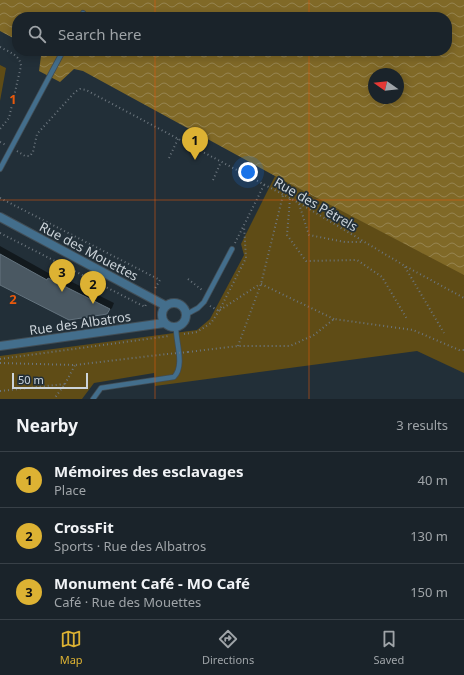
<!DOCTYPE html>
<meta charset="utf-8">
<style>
:root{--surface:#1a232a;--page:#232b32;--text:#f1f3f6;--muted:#9fa4a8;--line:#384047;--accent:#ddb233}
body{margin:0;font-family:"Noto Sans",sans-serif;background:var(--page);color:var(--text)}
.compass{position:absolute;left:368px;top:68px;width:36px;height:36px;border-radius:50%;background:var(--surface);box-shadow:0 2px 10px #0003;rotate:284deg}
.scale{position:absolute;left:12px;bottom:10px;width:76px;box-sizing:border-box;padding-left:4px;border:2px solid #ccd4da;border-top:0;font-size:11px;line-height:14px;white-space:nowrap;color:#ccd4da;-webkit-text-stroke:3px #222f38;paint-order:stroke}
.you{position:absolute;left:248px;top:172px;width:14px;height:14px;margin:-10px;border:3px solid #fff;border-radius:50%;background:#1a73e8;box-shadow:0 0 0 6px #1a73e833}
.badge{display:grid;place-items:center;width:26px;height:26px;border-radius:50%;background:var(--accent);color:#111;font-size:13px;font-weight:700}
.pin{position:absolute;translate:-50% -33px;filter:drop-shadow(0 1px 2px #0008)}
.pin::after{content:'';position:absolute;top:21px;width:14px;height:12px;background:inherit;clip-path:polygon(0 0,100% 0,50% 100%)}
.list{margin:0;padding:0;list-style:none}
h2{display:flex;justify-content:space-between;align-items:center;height:52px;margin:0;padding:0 16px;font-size:17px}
h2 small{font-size:13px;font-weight:400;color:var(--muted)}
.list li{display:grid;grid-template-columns:26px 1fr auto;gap:12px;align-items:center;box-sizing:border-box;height:56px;padding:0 16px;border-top:1px solid var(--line)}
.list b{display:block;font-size:15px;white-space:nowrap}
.list p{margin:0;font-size:13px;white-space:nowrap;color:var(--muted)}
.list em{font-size:13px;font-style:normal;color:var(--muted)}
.icon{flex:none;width:22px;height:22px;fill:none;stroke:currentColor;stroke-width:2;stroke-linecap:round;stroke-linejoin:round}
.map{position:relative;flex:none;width:464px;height:399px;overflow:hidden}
.search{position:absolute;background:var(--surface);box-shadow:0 2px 10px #0003;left:12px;right:12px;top:12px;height:44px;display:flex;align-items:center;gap:10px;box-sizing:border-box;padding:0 14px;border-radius:16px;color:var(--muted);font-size:15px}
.sheet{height:220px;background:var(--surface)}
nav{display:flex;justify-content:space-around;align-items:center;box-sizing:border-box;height:56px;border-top:1px solid var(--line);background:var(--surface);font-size:11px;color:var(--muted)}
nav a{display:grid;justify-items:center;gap:2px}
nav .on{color:var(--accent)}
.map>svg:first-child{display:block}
</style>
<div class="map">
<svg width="464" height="399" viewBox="0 0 464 399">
<defs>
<pattern id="water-waves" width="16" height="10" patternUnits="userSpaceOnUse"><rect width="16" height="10" fill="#806927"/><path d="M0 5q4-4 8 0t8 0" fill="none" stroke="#968450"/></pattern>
</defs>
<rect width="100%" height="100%" fill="#222f38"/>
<path fill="#5f4c16" d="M0 65 6 68 0 101Z
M275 176 464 274V373L417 351 155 386 154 373 94 383 82 399H0V356L197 330 210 319 244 255 241 244Z"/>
<path fill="url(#water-waves)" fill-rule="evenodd" d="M0 0H464V275L275 176 83 71 74 69 60 82 39 71 41 56 38 51H447V17H17V40L0 31ZM374 74H398V98H374Z"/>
<path fill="#0007" d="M0 246 52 275 54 273 114 303 112 308 107 313 26 297 25 298 0 284Z"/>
<path fill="#4a5862" stroke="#64737e" d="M0 254 47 280 48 278 110 309 107 314 69 320 0 285Z"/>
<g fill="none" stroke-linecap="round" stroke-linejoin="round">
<g stroke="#414d55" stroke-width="6">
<path id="service" d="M81 17 83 13
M0 169 63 51
M187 314 198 308 204 302 232 249
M93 399 101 388 174 377C185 366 176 343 176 328"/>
</g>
<g stroke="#414d55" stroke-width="10">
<path id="minor" d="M0 217 166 306
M162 315a12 12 0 1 1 24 0a12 12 0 1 1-24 0Z
M0 346 164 323"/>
</g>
<path stroke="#6c767e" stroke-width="2" stroke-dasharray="1 3" stroke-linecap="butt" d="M0 47C9 52 20 55 21 66L9 118 0 129
M0 142 6 145
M17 151 25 156H30L33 152 37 134 75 92 80 89 86 90 299 203 405 266 464 298
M169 158 178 139
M213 180 221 162
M0 198 160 280 154 290
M290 199 287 235 306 261 357 260 382 277 407 319
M299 204 309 235 345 242H363
M0 233 145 307 146 304
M235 243 264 185
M405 267 444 333
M188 279 202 290 201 292
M261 284 334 319
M210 306 219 311
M220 310 260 284
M184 334 197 332 211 323 219 311 246 258 244 226
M238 346 261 284 283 195
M188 352 238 346H290L314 335 334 319 413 330 459 350H464
M0 359 169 336
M0 363 75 365 167 354
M65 384 75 365
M0 391 65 384 54 399"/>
<use href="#service" stroke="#436e8c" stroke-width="4.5"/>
<use href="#minor" stroke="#436e8c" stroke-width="8"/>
<path stroke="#6c767e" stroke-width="2" stroke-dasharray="1 3" stroke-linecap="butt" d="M167 354 188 352"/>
</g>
<path fill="none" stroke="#e8590c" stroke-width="1" stroke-opacity="0.55" d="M155 0V17M309 0V17M155 51V399M309 51V399M0 200H464"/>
<g text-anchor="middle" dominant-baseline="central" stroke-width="3.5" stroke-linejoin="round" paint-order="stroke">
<g font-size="13" fill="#ccd4da" stroke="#222f38">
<text transform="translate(316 204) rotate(30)">Rue des Pétrels</text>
<text transform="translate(89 251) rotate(28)">Rue des Mouettes</text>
<text transform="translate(80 323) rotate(-8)">Rue des Albatros</text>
</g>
</g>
<g font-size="13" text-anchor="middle" font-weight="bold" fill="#e8590c" stroke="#222f38" stroke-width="3.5" stroke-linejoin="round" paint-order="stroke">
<text x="13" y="104">1</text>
<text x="13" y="304">2</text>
</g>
</svg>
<svg class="compass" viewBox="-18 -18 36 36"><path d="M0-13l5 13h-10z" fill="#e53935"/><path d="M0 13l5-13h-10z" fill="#9fa4a8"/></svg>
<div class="scale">50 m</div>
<div class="you"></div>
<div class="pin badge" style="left:195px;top:160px">1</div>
<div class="pin badge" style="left:93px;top:304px">2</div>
<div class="pin badge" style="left:62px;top:292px">3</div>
<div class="search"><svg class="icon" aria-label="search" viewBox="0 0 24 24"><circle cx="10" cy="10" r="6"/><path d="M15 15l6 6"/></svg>Search here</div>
</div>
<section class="sheet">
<h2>Nearby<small>3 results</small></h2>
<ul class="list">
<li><span class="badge">1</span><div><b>Mémoires des esclavages</b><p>Place</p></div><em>40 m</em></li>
<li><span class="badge">2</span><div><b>CrossFit</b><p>Sports · Rue des Albatros</p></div><em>130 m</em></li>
<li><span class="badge">3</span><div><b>Monument Café - MO Café</b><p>Café · Rue des Mouettes</p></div><em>150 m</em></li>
</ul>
</section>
<nav>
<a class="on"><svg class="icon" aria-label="map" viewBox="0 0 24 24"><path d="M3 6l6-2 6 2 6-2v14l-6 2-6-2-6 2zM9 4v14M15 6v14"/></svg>Map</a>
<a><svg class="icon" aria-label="directions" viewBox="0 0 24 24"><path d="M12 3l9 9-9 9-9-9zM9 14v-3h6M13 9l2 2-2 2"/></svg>Directions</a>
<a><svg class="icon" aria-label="saved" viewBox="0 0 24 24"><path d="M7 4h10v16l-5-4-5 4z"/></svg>Saved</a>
</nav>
